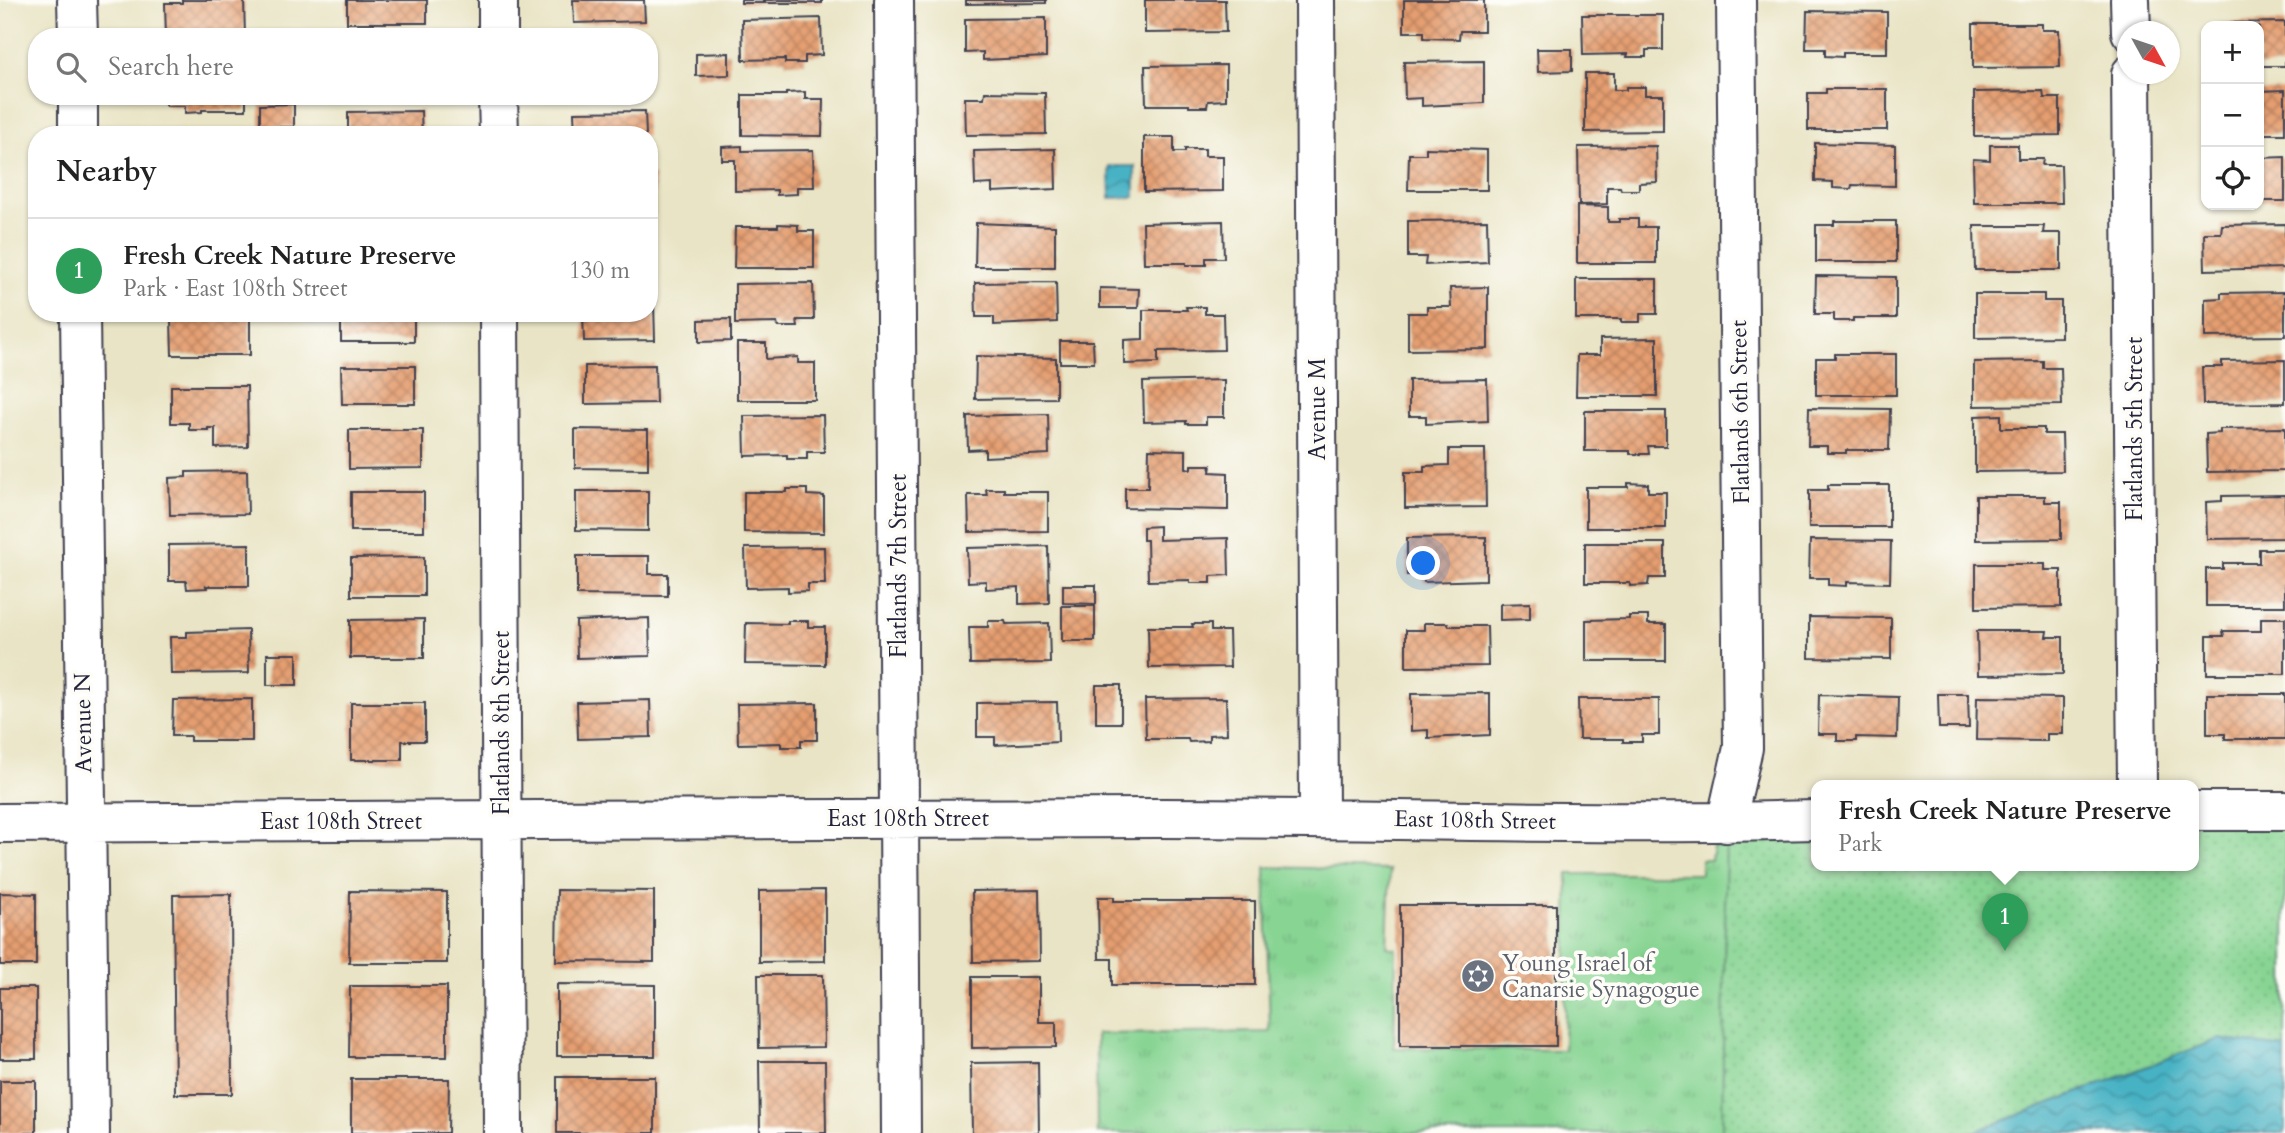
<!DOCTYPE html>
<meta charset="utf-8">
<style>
:root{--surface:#fff;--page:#f2f2f2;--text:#222;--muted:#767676;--line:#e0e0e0;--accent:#1a73e8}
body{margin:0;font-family:Cardo,serif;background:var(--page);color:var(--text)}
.controls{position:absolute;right:21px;top:21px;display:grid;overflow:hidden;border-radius:14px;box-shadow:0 2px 5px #0004}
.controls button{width:63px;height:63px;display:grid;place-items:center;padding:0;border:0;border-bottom:2px solid var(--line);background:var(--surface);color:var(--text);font:35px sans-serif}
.compass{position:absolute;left:2117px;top:21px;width:63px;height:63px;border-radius:50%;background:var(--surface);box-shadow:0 2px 5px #0004;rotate:130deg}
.you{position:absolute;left:1424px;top:564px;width:24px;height:24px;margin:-18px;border:5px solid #fff;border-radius:50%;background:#1a73e8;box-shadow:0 0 0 10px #1a73e833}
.badge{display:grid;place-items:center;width:46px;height:46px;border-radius:50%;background:var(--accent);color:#fff;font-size:23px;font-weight:700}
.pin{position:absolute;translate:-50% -58px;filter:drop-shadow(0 2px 4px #0008)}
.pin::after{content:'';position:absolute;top:37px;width:24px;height:21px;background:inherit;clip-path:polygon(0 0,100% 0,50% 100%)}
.popup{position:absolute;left:1811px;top:780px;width:388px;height:91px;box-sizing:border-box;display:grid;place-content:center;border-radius:14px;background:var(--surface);filter:drop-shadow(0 2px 5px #0005);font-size:23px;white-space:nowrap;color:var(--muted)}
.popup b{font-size:26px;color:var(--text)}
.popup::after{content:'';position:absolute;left:50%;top:100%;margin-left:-14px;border:14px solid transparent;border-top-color:var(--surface)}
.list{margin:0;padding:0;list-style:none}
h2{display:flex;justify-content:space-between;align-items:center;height:91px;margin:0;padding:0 28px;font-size:30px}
h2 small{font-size:23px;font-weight:400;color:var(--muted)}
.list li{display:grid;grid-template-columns:46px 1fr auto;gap:21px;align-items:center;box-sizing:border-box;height:105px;padding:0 28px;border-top:2px solid var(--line)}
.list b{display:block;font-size:26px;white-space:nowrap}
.list p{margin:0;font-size:23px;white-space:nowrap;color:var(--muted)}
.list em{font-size:23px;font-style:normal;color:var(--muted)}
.icon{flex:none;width:38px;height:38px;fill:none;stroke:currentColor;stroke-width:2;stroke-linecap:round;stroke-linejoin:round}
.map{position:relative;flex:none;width:2285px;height:1133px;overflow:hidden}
.search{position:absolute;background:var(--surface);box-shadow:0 2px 5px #0004;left:28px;top:28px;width:630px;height:77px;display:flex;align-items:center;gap:18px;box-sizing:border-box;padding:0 24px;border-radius:28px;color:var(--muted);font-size:26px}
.panel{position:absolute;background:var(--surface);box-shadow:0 2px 5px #0004;left:28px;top:126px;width:630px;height:196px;border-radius:28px}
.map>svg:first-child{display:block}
</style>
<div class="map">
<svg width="2285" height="1133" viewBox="0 0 2285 1133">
<defs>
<pattern id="grass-tufts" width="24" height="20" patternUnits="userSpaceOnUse" patternTransform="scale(1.75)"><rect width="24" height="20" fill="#87d493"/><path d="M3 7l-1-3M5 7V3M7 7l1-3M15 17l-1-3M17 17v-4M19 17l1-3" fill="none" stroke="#74b680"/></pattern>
<pattern id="park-dots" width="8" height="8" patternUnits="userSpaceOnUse" patternTransform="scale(1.75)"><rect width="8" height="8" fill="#87d493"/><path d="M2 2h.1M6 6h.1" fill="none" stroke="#74b680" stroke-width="1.8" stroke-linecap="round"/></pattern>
<pattern id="water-waves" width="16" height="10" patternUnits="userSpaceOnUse" patternTransform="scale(1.75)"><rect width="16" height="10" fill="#46b2c4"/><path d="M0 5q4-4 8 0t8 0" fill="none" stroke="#3a90a0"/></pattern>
<pattern id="building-cross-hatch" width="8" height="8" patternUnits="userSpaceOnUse" patternTransform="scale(1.75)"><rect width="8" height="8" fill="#e59e70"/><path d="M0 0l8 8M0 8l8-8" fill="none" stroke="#b9805d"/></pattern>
</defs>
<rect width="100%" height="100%" fill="#fdfcf7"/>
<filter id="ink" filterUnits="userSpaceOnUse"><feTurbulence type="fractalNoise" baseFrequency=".0143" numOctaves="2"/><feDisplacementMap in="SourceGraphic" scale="14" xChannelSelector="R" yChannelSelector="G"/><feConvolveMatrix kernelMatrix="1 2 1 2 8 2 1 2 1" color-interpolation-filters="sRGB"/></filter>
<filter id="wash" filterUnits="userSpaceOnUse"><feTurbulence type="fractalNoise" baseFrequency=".00686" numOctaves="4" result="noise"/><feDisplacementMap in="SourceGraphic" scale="28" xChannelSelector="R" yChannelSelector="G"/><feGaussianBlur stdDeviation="1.57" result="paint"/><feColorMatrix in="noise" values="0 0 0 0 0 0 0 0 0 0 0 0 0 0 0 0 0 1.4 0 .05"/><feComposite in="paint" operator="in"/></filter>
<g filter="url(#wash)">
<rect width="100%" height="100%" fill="#e9e4c5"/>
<path fill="url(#grass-tufts)" stroke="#547b67" stroke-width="2" d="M1713 846 1816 847V865H2194L2285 847 1904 1133H1097L1096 1034 1270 1032 1265 867 1390 870 1387 947 1396 949 1394 1048 1564 1050 1568 874H1701V860H1711Z"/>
<path fill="url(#park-dots)" stroke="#547b67" stroke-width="2" d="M2285 818V1088L2072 1133H1722L1726 823 1816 822V865H2194V819Z"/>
<path fill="url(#water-waves)" stroke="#346a80" stroke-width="2" d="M1109 166H1135V197L1110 198Z
M2219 1039 2285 1048V1133H1971Z"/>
<g id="blocks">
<path fill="url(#building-cross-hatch)" d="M182 0H244L245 36 166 37 165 3H182Z
M347 0H427V23H347Z
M573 0H644L645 21 574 23Z
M741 0H822V3H741Z
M966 0H1046V3L966 4Z
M1145 0H1225L1226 32 1145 33Z
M1404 0H1484V31H1460L1459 39 1424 38V32H1404Z
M1807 11 1887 12V53H1843V57L1825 56V49H1806Z
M1582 15H1663V50H1646V57H1627L1628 54 1583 55Z
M821 18 822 55 805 56V63H785V59L743 60 742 20Z
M1046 18V57L983 60V52L965 53V19Z
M2285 22V66H2259V26H2220V23Z
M1973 24H2042V30H2059L2060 67 1973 68Z
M1537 49H1572V71L1538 72Z
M729 53V75L696 76V54Z
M1484 61V103L1422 106V98L1405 99 1404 62Z
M1226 65V100L1208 101 1207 107H1189V105H1146L1145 66Z
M1585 73H1614V90H1626V87H1645V95H1663V131L1585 132Z
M1826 89H1887V130H1808V93H1826Z
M2285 90V134H2259V91Z
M2043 91 2044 98H2060V135L1974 136V92Z
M805 92V99H823L822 136 742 135V95H786V93Z
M985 92 1045 93 1046 134 966 135 965 98H984Z
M166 96H246V110H202V112L185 113V106H166Z
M294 104V127H260V105Z
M421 111 422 135H348V112Z
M645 111 646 135H575L574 112Z
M1144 137H1174V152H1185V149H1205V156H1223V191L1144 192Z
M1815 143 1895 145V186L1852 185 1851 189 1833 188V182L1815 181Z
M1990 145H2018V159H2043L2042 165H2061L2062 203H1974L1973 159 1990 160Z
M742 146V151L813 150 814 187H797V194L777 195V190L735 191V160H722V147Z
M1656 146 1657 182 1639 183V190H1621L1620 187H1607V204L1579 205 1578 147Z
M1426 148 1487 150V190H1408L1409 154H1426Z
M1055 149 1056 189 992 192V184L975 185 974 151Z
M2285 157V201H2259V158Z
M654 175 655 214H649V176Z
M1577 206 1608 207V222H1619V219H1638V227H1656V263H1577Z
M1487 220 1488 262 1425 265 1426 257H1408V221Z
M1223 221 1224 258H1206V265H1186V263H1144L1143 223Z
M1834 221H1896V262H1816V225H1834Z
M976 223 1055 226V267H975Z
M778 224 798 225V231H814V268H734L735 227H778Z
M2285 224V268L2205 270 2204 233H2221L2222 225Z
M1974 226H2044L2043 233H2061V270H1975Z
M654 237 655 276H649V238Z
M1816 276 1896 277V318H1853V321H1834V314H1815Z
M1576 279H1657V314H1640V322H1621V319H1576Z
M1056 282 1057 322 994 325V317H976L975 283Z
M813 283 814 320H797L798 327H778L777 323 735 324V284Z
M1488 287V349L1408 350V313H1427V307H1451L1450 288Z
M1100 288 1139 289 1138 308H1100Z
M2285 292V336L2205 337V299L2221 298V293Z
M1975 294H2044V301H2061V337L1975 338Z
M649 302H654L655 340 584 341 583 313H649Z
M1186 307H1205V314H1223L1224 350 1158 351V363L1124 364V340L1143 339V310H1187Z
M341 313H414V342H341Z
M188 314H250V355H172L171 320H188Z
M731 319V341L699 342V320Z
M1657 338V396H1576L1577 355H1600V339Z
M1060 341H1093L1094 363H1060Z
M737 343H766V359L798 357V363H815V400H737Z
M1835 354H1896V395H1816V358H1835Z
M976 356 1056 358V398L975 399Z
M2285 360V403L2203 404 2202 367H2222V361Z
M2043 361V368H2061L2062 405 1974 406V362Z
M655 365 656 403 585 404V366Z
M341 366H415V404H342Z
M1487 379 1488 421 1426 424V416H1409V380Z
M1224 380V417H1206V424H1186V421L1144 422 1143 382Z
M171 386H247L248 447 215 448V428H208V430H189V423H171Z
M1809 408 1890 409 1889 450H1846V453H1827V446H1808Z
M1585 411H1666V446H1648L1649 454H1630V451H1585Z
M1048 414 1049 454 985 457V449L968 450 967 416Z
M823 415 824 452H807V459H787V455L745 456 744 416Z
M2001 415V428H2044V434H2062L2063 471 1975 472V416Z
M2285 428V471L2207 472 2206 434 2220 433V429Z
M575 429 648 430V469L575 468Z
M349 430H423V468L349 469Z
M1149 449 1186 450V468L1191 469V465H1211L1210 472 1228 473V510L1125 508V488H1148Z
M1449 449H1485L1486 507 1405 508V472H1424V466L1449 465Z
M247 471 248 514 170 515 169 478 186 477V472Z
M1628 483 1648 484V492H1666V528H1586V487H1628Z
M1828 485H1889V527H1809V490H1828Z
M787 489H807V495L824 496V533L744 532V492H787Z
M986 489H1004V492H1048V531L969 532 968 495H987Z
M576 491H648V531L576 530Z
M351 492H424V531H351Z
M2285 495V538L2207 539 2206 502 2222 501V496Z
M1976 496H2045V502H2061V539L1976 540Z
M1159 526V540L1228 538 1229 575 1211 576V583H1190V580L1148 581 1147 540H1143V527Z
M1486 537V580L1424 582V574L1407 575V538Z
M1810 540 1891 541 1890 583 1847 582V586L1828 585V578H1809Z
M1585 543H1665V578H1649L1648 585 1630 586V583H1585Z
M249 544V586H206L207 588 187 589 186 581H169V545Z
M1048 546 1049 603 1019 604V587L986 589V581L968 582 967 548Z
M824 547 825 584H808V591L788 592V587L746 588 745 548Z
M2259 549H2285V606H2206V569H2223V563H2259Z
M577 556H649V574H668V596L577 595Z
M424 557V596H351V558Z
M1976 564H2045V570H2061V607L1976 608Z
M1063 585H1096V604L1063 603Z
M1530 603V619L1500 620V604Z
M1062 606H1095V641H1062Z
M1629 616H1648V624H1666V661H1586V620L1629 619Z
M1809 617 1891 618V659L1809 658Z
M649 618 650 656 577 658 576 621Z
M2261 618H2285V674H2207V636H2224L2223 631H2261Z
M424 619V658H350V620Z
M788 621H808V627H825V665L745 664 746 623 788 624Z
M988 621H1005L1006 624 1049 623 1050 663 970 664 969 627H988Z
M1424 623H1448L1449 626H1487L1488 666 1406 667V630H1424Z
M1192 624H1211V631H1229L1230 667 1149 668 1148 627H1193Z
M248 630 249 673 171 674 170 637H187V632Z
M1977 631H2047L2046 637H2063V674L1978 675Z
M267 654H297V685H267Z
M1096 685H1121V723H1096Z
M1490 693V735L1428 738V730L1411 731V694Z
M1938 694H1968L1969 728H1939Z
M2207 694H2285V739H2225V734H2207Z
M1819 695 1898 697 1897 738 1856 737V741H1837V734H1818Z
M1977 697 2063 698V734H2047V741L1976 740Z
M1226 698 1227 734 1209 735V741L1189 742 1188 739H1146L1145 699Z
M252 699V741H190V736H172L173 700Z
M1578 699H1659V735H1642V742H1623V739H1579Z
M650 700 651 737 578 739 577 702Z
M1057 702 1058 742 995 745V737H977V703Z
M351 703H425V741H402V760H351Z
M817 703V740H801V747H781V743L738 744 737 704Z
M557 890 654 891V962L556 961Z
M825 890V961L759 962V891Z
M1039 890 1040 961 973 962 972 891Z
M350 891 447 892V963H349Z
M0 893 36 894V965H0Z
M231 894 232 1094H175L173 895Z
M1098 897H1114V901H1255V985H1112V959H1099Z
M1400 905H1556V1046H1400Z
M758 975H823L824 1047 759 1048Z
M972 977H1039V1022H1056V1047L972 1048Z
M557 984 655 985V1056H557Z
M350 986H447V1057H349Z
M0 988H36V1059H0Z
M759 1061H825L826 1133H760Z
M1038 1062 1039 1133H972L971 1063Z
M557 1077H655V1133H557Z
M351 1079H449L448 1133H351Z
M0 1081H36V1133H0Z"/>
</g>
</g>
<g filter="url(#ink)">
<use href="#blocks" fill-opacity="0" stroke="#403f50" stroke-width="2"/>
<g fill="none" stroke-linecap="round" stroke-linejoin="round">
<g stroke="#403f50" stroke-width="42">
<path id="minor" d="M77 0 78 37
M498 0V37
M894 0 901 1133
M1315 0 1319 818
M2130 0 2131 32
M2131 74 2137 785
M78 96V135
M498 96 499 135
M80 313 90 1133
M499 313 503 1133
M2194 811H2285
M0 823C386 821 773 818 1159 818 1378 818 1597 826 1816 820
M1726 823 1743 748 1736 0"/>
</g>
<use href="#minor" stroke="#fff" stroke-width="38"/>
</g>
</g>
<defs>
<g id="synagogue-disc" transform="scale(1.75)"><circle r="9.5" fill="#6b7280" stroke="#fdfcf7"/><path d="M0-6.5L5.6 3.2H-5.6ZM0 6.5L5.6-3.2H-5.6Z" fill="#fff"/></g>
</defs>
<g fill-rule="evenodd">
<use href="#synagogue-disc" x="1478" y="976"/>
</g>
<g text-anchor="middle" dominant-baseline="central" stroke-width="7" stroke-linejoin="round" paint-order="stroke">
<g font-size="23" fill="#22223b" stroke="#fdfcf7">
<text transform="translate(1317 409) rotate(-90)">Avenue M</text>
<text transform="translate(1740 412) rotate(-91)">Flatlands 6th Street</text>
<text transform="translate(2134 429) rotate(-90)">Flatlands 5th Street</text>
<text transform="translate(898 566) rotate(-90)">Flatlands 7th Street</text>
<text transform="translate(83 723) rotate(-91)">Avenue N</text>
<text transform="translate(501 723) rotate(-90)">Flatlands 8th Street</text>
<text x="908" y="818">East 108th Street</text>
<text transform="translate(1475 820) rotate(1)">East 108th Street</text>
<text x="341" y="821">East 108th Street</text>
</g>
<g font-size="23" fill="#5b616d" stroke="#fdfcf7" text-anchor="start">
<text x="1502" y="963">Young Israel of<tspan x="1502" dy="26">Canarsie Synagogue</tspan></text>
</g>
</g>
</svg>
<div class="controls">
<button>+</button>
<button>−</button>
<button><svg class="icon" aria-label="locate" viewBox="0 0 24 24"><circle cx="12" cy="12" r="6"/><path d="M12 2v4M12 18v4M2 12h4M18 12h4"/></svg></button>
</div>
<svg class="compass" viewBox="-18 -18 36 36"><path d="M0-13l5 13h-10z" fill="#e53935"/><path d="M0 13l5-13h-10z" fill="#767676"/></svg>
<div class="you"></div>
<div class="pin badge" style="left:2005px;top:951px;background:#2e9e5b">1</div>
<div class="popup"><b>Fresh Creek Nature Preserve</b>Park</div>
<div class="search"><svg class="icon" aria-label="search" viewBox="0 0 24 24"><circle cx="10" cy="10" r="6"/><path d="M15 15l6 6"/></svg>Search here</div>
<section class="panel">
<h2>Nearby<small></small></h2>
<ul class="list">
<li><span class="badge" style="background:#2e9e5b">1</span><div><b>Fresh Creek Nature Preserve</b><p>Park · East 108th Street</p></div><em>130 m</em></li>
</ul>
</section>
</div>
